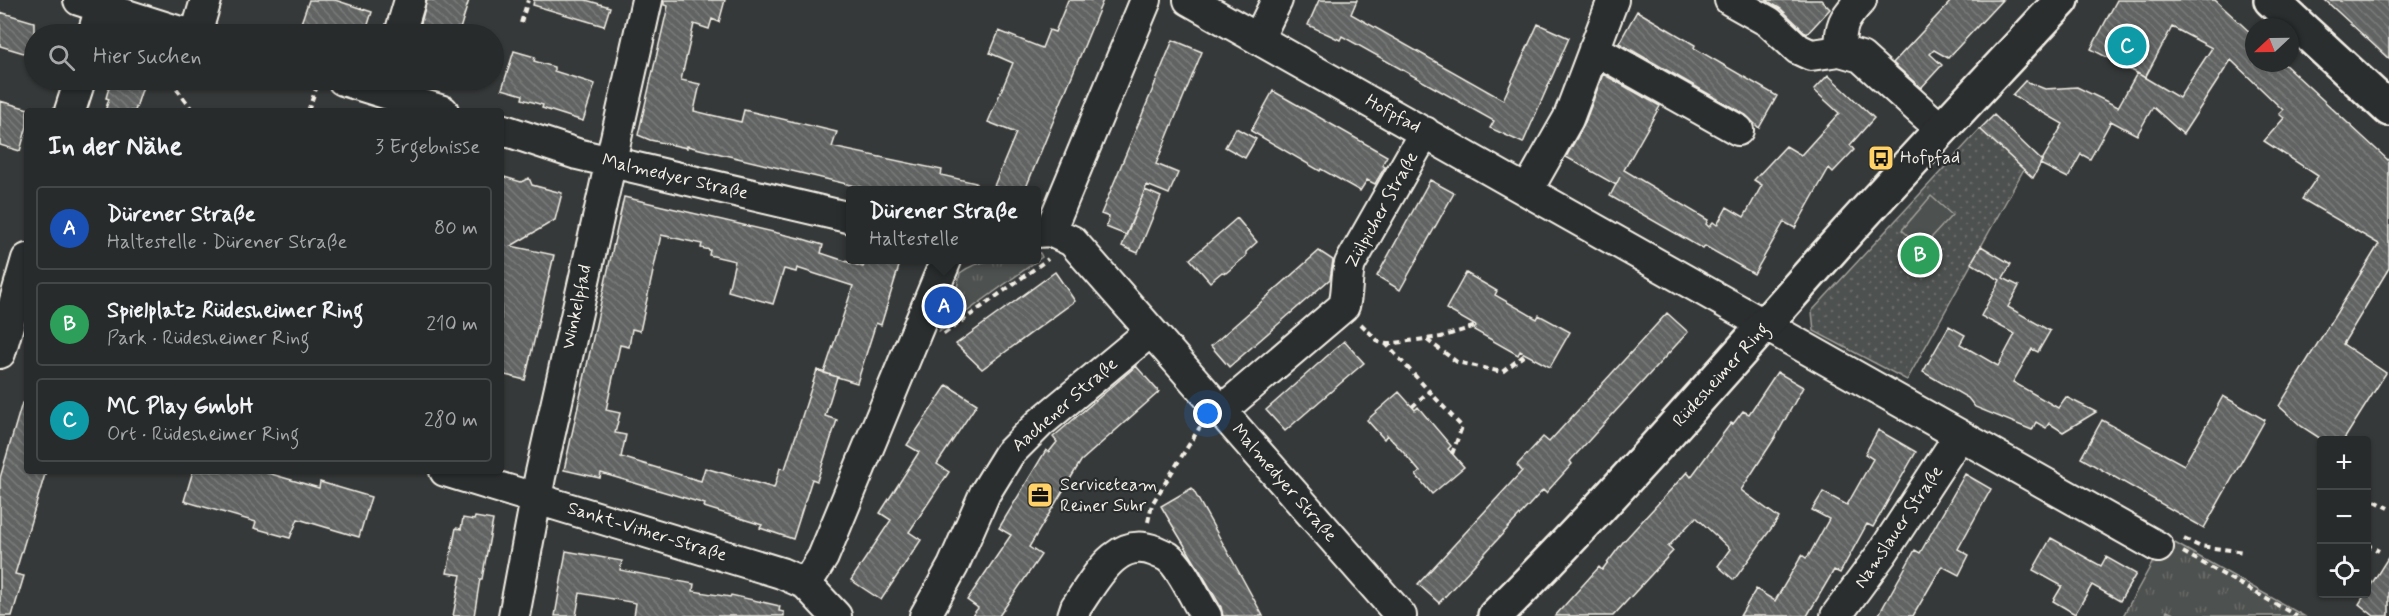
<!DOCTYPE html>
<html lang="de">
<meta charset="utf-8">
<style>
:root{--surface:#282b2b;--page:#343737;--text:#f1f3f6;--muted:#a5a7a9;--line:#444747;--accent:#8abfa5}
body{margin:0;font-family:Mynerve,sans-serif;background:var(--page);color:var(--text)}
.controls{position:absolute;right:18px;bottom:18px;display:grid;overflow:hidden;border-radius:6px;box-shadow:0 2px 4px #0004}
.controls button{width:54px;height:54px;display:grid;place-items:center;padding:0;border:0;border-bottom:2px solid var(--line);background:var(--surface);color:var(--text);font:30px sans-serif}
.compass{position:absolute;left:2245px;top:18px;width:54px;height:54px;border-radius:50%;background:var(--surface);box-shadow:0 2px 4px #0004;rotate:248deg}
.you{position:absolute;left:1208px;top:414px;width:21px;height:21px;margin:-15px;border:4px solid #fff;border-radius:50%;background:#1a73e8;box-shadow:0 0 0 9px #1a73e833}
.badge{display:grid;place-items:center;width:39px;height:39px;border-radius:50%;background:var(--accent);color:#fff;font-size:20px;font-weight:700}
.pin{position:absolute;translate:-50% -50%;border:3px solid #fff;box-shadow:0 2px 6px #0006}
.popup{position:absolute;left:846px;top:186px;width:195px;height:78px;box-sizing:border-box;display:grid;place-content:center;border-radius:6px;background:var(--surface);filter:drop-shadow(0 2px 4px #0005);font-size:20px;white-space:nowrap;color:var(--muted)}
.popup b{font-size:22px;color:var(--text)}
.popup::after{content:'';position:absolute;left:50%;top:100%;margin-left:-12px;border:12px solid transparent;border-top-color:var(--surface)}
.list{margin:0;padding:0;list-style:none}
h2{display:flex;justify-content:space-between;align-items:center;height:78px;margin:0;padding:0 24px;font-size:26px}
h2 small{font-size:20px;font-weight:400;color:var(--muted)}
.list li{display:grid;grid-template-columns:39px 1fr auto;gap:18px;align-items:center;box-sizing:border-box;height:84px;margin:0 12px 12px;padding:0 12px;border:2px solid var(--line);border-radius:6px}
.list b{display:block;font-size:22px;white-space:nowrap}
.list p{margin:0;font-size:20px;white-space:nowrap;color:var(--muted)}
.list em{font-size:20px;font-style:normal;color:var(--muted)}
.icon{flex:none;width:33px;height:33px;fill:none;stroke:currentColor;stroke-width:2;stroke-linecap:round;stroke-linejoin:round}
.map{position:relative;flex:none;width:2389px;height:616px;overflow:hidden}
.search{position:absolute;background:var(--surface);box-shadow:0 2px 4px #0004;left:24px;top:24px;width:480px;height:66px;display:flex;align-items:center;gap:15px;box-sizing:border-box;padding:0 21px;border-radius:33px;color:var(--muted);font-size:22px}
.panel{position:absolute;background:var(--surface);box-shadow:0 2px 4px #0004;left:24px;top:108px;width:480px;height:366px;border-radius:6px}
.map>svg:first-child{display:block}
</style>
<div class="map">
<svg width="2389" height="616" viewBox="0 0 2389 616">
<defs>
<pattern id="grass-tufts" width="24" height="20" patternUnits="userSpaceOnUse" patternTransform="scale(1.5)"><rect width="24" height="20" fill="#4e514f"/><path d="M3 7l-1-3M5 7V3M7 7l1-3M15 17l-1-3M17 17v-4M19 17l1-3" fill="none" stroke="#686a68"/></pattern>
<pattern id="park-dots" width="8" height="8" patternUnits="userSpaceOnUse" patternTransform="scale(1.5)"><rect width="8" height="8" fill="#4e514f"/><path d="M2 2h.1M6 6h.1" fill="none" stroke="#686a68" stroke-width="1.8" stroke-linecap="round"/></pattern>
<pattern id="building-back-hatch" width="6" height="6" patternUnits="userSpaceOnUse" patternTransform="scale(1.5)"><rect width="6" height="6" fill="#616362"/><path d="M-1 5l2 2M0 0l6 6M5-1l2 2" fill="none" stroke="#787a78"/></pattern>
</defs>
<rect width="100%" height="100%" fill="#363939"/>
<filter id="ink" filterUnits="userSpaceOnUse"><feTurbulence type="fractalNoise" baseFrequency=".0167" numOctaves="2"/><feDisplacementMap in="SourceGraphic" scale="12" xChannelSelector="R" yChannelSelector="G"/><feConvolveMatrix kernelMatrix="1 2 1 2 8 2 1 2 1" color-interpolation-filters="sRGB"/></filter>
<g filter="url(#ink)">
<path fill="url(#grass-tufts)" stroke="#a1a19c" stroke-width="1.5" d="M1037 253H1040L1042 257 939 332 957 288 960 273C983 256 1010 260 1037 260Z
M2166 538 2304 616H2178L2167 611 2164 616H2123Z"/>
<path fill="url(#park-dots)" stroke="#a1a19c" stroke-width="1.5" d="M1980 129 2024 169 1907 380 1814 331 1812 311Z"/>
<path fill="#4e514f" stroke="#a1a19c" stroke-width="1.5" d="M1931 196 1952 215 1922 248 1902 230Z"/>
<path fill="url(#building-back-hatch)" stroke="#f4f1e8" stroke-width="1.5" fill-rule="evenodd" d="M309 0H335L372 12 365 34H327L300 26Z
M427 0H469L460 29 457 28 455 34H418Z
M534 0H586L610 7 604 26 533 5Z
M664 0H725L719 22 712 19 709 29 694 24 681 80 700 84 694 111 741 122 744 110 837 132 832 147 942 170 941 175 976 183 975 190H872L687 146V148L650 140 638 135 668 6 664 5Z
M1068 0H1103L1025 190H1005L994 186 1016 133 988 122 1013 63 990 53 999 31 1042 48 1049 30 1055 32Z
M1319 0H1357L1351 14 1503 100 1538 24 1569 38 1523 143 1490 128 1494 121 1342 36 1340 40 1308 25Z
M1766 0H1821L1830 9 1807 34 1781 9Z
M1952 0H2002L1948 58 1934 50 1930 54 1942 65 1921 88 1893 63Z
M2117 0H2215L2254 36V63H2283L2389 161V268L2343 344 2386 373 2343 441H2324L2301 426 2279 406 2379 244 2302 199 2318 176 2264 141 2284 118 2279 114 2283 110 2231 60 2183 134 2153 107 2137 135 2111 121 2090 159 2081 154 2068 178 2040 164 2063 124 2012 95 2025 81 2045 89 2077 87 2118 107 2137 73 2091 49ZM2172 27 2212 48 2179 98 2137 73 2145 78Z
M2325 0H2389V59L2362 34Z
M1637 11 1695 45 1694 48 1777 96 1759 128 1746 115 1619 43Z
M0 12 34 22V56L0 46Z
M1173 40 1202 52 1156 164 1178 173 1169 194 1147 185 1126 235 1106 227 1109 217 1101 214Z
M514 51 535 57 534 61 554 67V71L595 84 583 121 542 108 543 105 522 99 523 95 502 89Z
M1603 74 1660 106 1624 170 1708 220 1706 224 1709 227 1713 222 1717 225 1727 207 1744 217 1762 185 1754 180 1786 146 1801 155 1839 113 1814 90 1828 75 1874 118 1850 145 1854 150 1833 172 1829 168 1795 228 1784 222 1754 274 1705 246 1703 249 1610 196 1620 177 1616 185 1566 157 1584 125Z
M111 80H145L135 111H105L109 99 106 98Z
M1273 91 1387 156 1382 165 1385 167 1375 184 1367 180 1360 191 1321 169 1320 171 1251 131Z
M0 101 32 110 27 111V126L20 151 0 145Z
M1994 115 2042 161 2033 178 1980 129Z
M1236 128 1256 139 1245 158 1225 147Z
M501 176 521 182 529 178 532 185 562 193 555 220 511 246 554 255 525 380 501 374Z
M1430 180 1454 193 1400 290 1377 276Z
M1145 190 1161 197 1138 253 1122 246Z
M624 197 803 239 823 245 821 253 863 267 866 260H888L900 263 881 325 876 323 857 383 824 373 853 286 797 268 796 272 784 269 773 304 728 291 735 261 709 255 710 250 701 248 702 244 661 235 640 331 632 329 629 347 620 345 606 410 620 413 615 433 626 435 621 457 701 481 705 468 774 488 780 468 785 469 817 370 837 377 825 416 837 420 817 481 812 479 793 539 760 528 762 525 704 507 705 504 601 473 600 478 564 470Z
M1237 218 1257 242 1246 252V256L1226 273 1222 272 1210 282 1190 259Z
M1981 246 2011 264 2003 278 2019 286 2008 307 2050 331 2038 352 2032 349 2013 382 2058 408 2066 397 2096 412 2063 432 2049 423 2046 428 2036 422 2032 430 1975 407 1968 398 1923 372 1949 326 1965 335 1960 344 1998 366 2015 334 1981 316 2000 280 1971 263Z
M1319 251 1333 260 1330 279 1229 367 1211 346Z
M1055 272 1075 301 982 369 956 344Z
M1466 273 1497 291 1495 295 1537 319 1539 315 1570 332 1550 367 1520 351 1518 355 1474 330 1476 326 1446 309Z
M1667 313 1688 332 1570 461 1572 464 1546 493 1543 490 1439 603 1418 584 1522 471 1517 465 1543 437 1549 442Z
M1344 341 1364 363 1285 431 1266 410Z
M1136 366 1159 392 1081 461 1029 547 1041 555 999 616H972L978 608 967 600 1011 535 999 528 1046 450 1049 452 1057 442 1053 437Z
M1777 372 1803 387 1776 436 1741 490 1779 518 1734 580 1718 566 1730 549 1696 517 1668 547 1673 551 1613 616H1555L1599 567 1602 570 1623 542 1687 472 1691 477 1731 423 1733 424 1743 411 1749 414Z
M947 385 977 404 937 464 949 472 909 532 921 540 881 600 851 580 891 520 880 513 919 452 907 445Z
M1399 392 1415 410 1418 407 1451 446 1448 449 1464 467 1432 494 1416 475 1420 472 1404 453 1387 435 1384 439 1367 420Z
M2223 396 2265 420 2204 528 2081 458 2102 420 2184 465Z
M22 403 27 404V471H46L15 574 24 576 12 616H0V478Z
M1878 430 1916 452 1873 527 1867 524 1840 573 1834 570 1807 616H1740L1756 589 1775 601 1802 555 1806 558 1809 555 1829 519 1812 510 1823 492 1847 505 1873 459 1865 454Z
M193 471H261L319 488 320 482 371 497 359 537 298 519 290 538 254 528 256 522 184 501Z
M1965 474 1991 489 1958 549 1969 555 1959 575 1942 566 1913 616H1878L1915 550 1920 553Z
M1192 488 1240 574 1263 616H1223L1221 607 1203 576 1171 523 1161 506Z
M475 517 493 520 482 579H480L474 616H453L461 575 447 573 456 528 461 529 463 518 474 520Z
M2051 538 2101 566 2106 557 2136 574 2120 601 2092 585 2075 614 2053 601 2062 586 2033 570Z
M566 551 622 561 620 570 694 584 693 591 730 597 731 595 780 606 779 611 784 612V616H634L636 603 580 593 576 616H555Z
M2389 556V616H2374L2359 604Z"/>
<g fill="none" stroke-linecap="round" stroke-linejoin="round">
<g stroke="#f4f1e8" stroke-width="34">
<path id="minor" d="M79 0 177 31 197 34
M1189 0 2158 547
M1730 0 1769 22 1798 49 1811 55 1840 51 1861 57 1942 130
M93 34 101 6
M196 34 206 0
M400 34 410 0
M1258 39 1277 0
M1594 49 1738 130
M1840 51C1840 25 1843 19 1861 0
M343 80 443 111
M70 111 80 80
M501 129 577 154 851 218
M1527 191 1568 119 1613 0
M1050 231 1146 0
M1037 232 1050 231 1072 241 1401 616
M0 353 27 259
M1221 411 1344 306C1348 291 1346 277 1350 264L1425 132
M445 471 781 573 806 584 836 616
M806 584 823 557 946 260
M514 616 540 477 647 0
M925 616 953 566 985 493 1009 454 1040 423 1151 331
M1073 616 1076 607C1095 580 1116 535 1155 551 1159 553 1165 555 1168 557 1183 568 1195 600 1206 616
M1836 616 1883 552 1959 436"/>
</g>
<g stroke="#f4f1e8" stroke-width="38">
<path id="major" d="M2271 0 2389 109
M1495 616C1613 499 1721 373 1832 249 1907 165 1985 83 2062 0"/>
</g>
<path stroke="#f4f1e8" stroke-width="4" stroke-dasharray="6 4.5" stroke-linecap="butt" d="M521 23 528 0
M175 80 173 84 191 108 190 111
M144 82 165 85 173 84
M308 111 317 86
M1361 324 1379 342 1386 344 1462 427 1452 454
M944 334 1048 259
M1427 340 1457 362 1502 372 1526 354
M1386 344 1441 337 1476 326
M1412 407 1429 391
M2375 501 2389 508
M1148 522 1152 504 1200 427
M2184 539 2199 546 2245 552
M2366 544 2379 551
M2183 552 2297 616"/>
<use href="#minor" stroke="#2a2d2e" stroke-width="30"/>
<use href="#major" stroke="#2a2d2e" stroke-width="33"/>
</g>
</g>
<defs>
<g id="bus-square" transform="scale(1.35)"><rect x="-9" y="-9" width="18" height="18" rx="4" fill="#ffd166" stroke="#2a2d2e"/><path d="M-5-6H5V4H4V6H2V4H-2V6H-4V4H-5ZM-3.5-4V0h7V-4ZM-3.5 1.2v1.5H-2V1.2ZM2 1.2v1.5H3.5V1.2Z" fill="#111"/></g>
<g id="office-square" transform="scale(1.35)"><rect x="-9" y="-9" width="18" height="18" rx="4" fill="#ffd166" stroke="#2a2d2e"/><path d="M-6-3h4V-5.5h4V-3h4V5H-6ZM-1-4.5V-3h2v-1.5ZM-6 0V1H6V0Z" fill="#111"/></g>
</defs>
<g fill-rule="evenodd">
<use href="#bus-square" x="1881" y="158"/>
<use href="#office-square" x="1040" y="495"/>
</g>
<g text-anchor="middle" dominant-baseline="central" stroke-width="4.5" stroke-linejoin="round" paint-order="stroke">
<g font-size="18" fill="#f4f1e8" stroke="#2a2d2e">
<text transform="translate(1393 114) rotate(29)">Hofpfad</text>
<text transform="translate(675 177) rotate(13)">Malmedyer Straße</text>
<text transform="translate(1382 210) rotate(-61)">Zülpicher Straße</text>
<text transform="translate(577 307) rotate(-78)">Winkelpfad</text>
<text transform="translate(1721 375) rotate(-48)">Rüdesheimer Ring</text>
<text transform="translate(1065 405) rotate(-41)">Aachener Straße</text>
<text transform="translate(1284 483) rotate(49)">Malmedyer Straße</text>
<text transform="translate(1899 527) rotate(-56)">Namslauer Straße</text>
<text transform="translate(647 532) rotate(17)">Sankt-Vither-Straße</text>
</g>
<g font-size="18" fill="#f4f1e8" stroke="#2a2d2e" text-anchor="start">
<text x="1900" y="158">Hofpfad</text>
<text x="1060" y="485">Serviceteam<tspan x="1060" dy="21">Reiner Suhr</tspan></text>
</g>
</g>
</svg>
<div class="controls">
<button>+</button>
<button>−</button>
<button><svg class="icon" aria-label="locate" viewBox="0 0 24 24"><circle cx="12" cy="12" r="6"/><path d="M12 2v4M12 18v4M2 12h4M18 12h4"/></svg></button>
</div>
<svg class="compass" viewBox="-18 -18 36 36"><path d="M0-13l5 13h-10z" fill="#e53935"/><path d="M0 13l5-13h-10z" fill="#a5a7a9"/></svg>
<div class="you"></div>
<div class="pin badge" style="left:944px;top:306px;background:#1a4fb4">A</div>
<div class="popup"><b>Dürener Straße</b>Haltestelle</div>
<div class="pin badge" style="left:1920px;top:255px;background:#2e9e5b">B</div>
<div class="pin badge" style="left:2127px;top:46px;background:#0f9aa8">C</div>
<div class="search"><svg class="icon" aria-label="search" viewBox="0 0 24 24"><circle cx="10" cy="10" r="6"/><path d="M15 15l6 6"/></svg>Hier suchen</div>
<section class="panel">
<h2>In der Nähe<small>3 Ergebnisse</small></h2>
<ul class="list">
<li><span class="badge" style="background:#1a4fb4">A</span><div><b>Dürener Straße</b><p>Haltestelle · Dürener Straße</p></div><em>80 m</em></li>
<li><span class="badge" style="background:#2e9e5b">B</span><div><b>Spielplatz Rüdesheimer Ring</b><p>Park · Rüdesheimer Ring</p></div><em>210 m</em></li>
<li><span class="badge" style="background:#0f9aa8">C</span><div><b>MC Play GmbH</b><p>Ort · Rüdesheimer Ring</p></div><em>280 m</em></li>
</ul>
</section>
</div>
